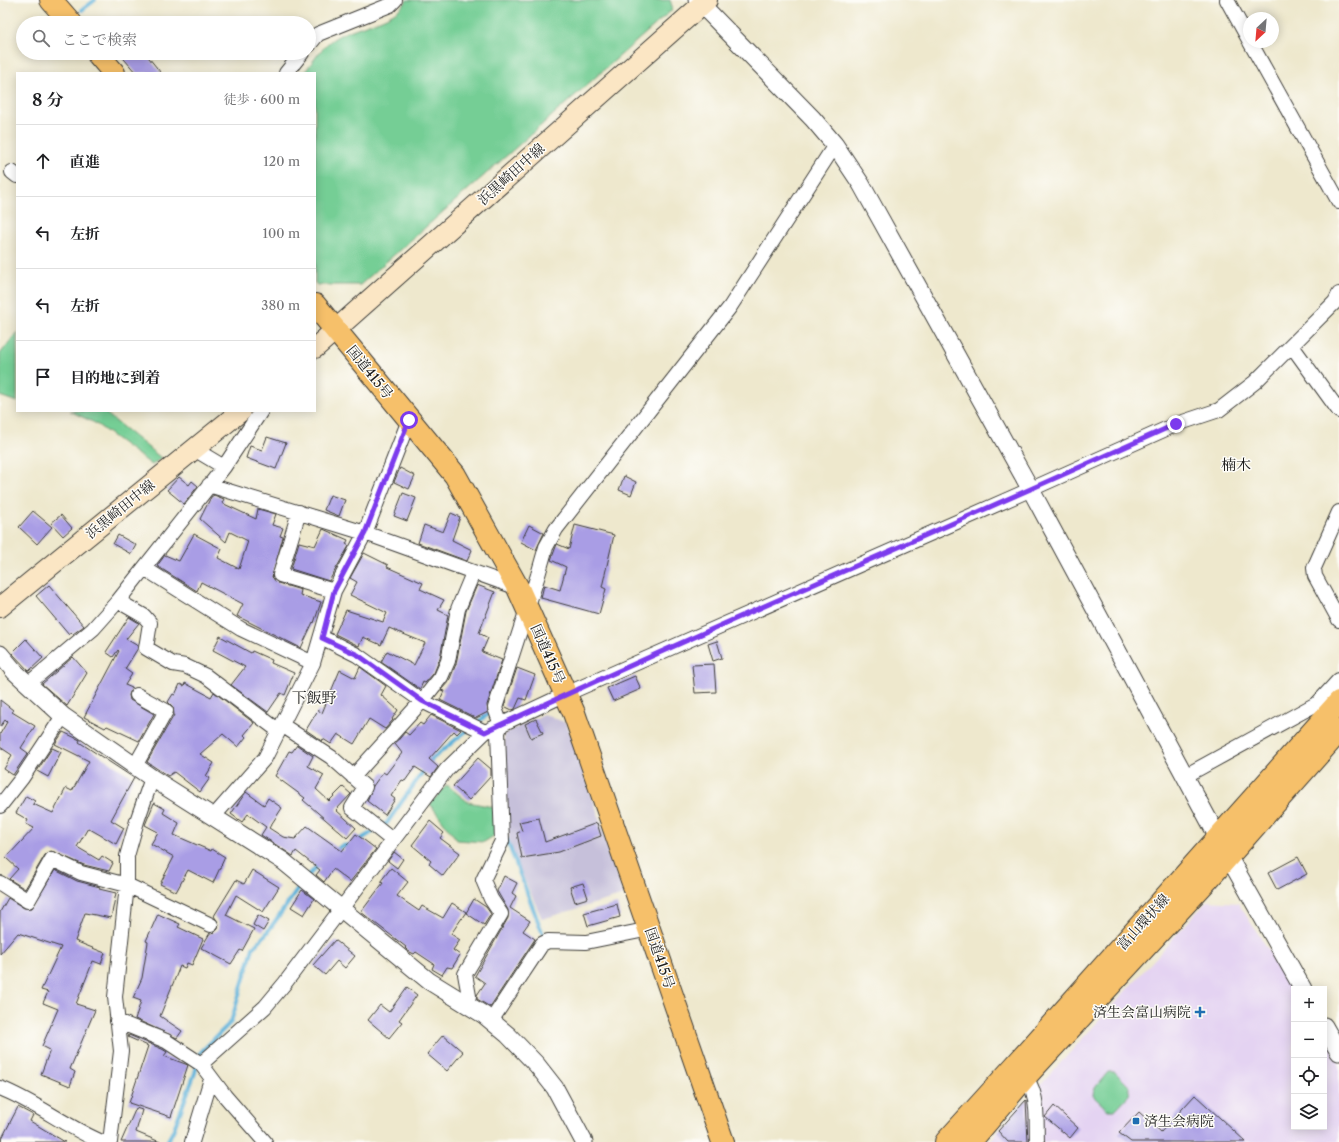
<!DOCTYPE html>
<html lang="ja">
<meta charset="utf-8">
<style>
:root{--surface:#fff;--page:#f6f6f6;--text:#202124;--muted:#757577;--line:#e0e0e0}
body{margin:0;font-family:"Libre Caslon Text","Noto Serif JP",serif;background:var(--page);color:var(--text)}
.controls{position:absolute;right:12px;bottom:12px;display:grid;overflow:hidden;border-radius:0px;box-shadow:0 2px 10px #0003}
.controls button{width:36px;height:36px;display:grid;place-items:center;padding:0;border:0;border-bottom:1px solid var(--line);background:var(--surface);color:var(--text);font:20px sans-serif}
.compass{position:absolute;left:1243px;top:12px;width:36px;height:36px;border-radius:50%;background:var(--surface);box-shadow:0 2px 10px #0003;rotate:206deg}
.stop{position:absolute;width:12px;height:12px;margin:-9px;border:3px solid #7c3aed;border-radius:50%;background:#fff}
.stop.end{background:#7c3aed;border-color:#fff;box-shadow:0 1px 4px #0008}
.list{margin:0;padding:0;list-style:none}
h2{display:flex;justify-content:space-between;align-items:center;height:52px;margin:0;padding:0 16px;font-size:17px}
h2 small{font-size:13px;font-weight:400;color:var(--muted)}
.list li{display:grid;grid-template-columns:26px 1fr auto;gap:12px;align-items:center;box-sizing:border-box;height:72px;padding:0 16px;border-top:1px solid var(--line)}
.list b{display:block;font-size:15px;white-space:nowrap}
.list em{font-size:13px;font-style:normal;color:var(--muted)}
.icon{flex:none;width:22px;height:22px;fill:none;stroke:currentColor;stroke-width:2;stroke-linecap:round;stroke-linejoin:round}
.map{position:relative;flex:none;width:1339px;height:1142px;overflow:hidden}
.search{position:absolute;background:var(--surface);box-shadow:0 2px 10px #0003;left:16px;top:16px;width:300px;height:44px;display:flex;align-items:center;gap:10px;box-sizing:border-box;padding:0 14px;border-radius:22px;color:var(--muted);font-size:15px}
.panel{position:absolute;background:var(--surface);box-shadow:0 2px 10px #0003;left:16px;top:72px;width:300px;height:340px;border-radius:0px}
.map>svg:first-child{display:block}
</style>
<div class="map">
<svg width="1339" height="1142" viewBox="0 0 1339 1142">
<rect width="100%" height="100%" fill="#fdfcf7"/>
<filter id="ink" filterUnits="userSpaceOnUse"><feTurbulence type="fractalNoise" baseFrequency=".025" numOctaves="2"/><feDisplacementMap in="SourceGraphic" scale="8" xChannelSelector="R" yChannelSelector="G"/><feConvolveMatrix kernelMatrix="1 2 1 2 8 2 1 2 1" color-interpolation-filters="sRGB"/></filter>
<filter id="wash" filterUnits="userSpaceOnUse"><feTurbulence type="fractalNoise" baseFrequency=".012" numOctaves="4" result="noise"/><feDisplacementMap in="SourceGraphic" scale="16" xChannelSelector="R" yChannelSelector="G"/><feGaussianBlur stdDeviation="0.9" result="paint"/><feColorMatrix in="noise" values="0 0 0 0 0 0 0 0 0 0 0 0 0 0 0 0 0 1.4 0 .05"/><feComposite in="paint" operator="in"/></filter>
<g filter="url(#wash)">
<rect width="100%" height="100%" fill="#eee8cd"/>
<path fill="#e4d3f2" d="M1207 901 1238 903 1294 989V1127H1324V1035L1339 1058V1142H989Z"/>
<path fill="#c6c0da" d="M544 714 566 723 577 749 624 895 542 919 509 844 504 734Z"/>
<path fill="#74ce95" stroke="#487558" d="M407 0H670L673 9 360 285H317L315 283V73H304C312 63 321 48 332 40 352 25 395 22 407 0Z
M17 332V402L0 396V354Z
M70 411H103L161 458 152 465 95 423Z
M447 785 468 802 498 808 500 832 484 842 457 840 430 804Z
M1108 1072H1115L1130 1087 1129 1095 1115 1110H1108L1093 1096 1094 1089Z"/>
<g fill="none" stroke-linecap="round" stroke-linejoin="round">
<path stroke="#5eb2da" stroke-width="4" d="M82 10 95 0
M475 724 494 710
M507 840 544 937
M358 841 387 823 431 760 470 728
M335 851 341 846 350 845
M307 877 319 864
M167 1142 173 1131 195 1073 200 1053 231 1022 253 948 266 934 303 882"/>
</g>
<g id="blocks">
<path fill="#a99de5" d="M119 53H145L161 73H136Z
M267 437 286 443 276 469 246 458 250 446 262 450Z
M400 468 415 476 409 489 394 482Z
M624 476 636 482 631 495 619 490Z
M179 477 189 485 192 481 198 486 184 504 167 490Z
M403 493 416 498 407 521 394 516Z
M214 495 224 499 222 503 256 519 258 509 276 514 272 525 283 528 280 536 283 537 272 577 278 583 301 590 300 595 321 602 314 623 313 622 301 648 237 616 243 604 201 582 197 591 157 566 165 555 179 561 194 534 222 549 218 558 239 569 248 541 230 532 226 542 200 519 211 497Z
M330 495 345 500 339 516 324 510Z
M33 511 52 527 37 544 19 527Z
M451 513 460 517 452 540 472 550 467 561 418 543 424 525 443 532Z
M61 515 72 528 63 536 51 523Z
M529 525 544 533 536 550 521 542Z
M575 525 614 535 602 587 606 589 599 614 541 598 544 585 560 590 566 567 551 560 557 544 569 549Z
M323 529 348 540 346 544 349 546 329 581 291 569 299 542 315 546Z
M118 535 136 545 131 554 113 544Z
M364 553 388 565 387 567 423 583 420 589 444 600 438 610 448 615 440 658 434 673 425 683 423 682 420 689 381 662 387 651 414 665 425 643 389 628 381 645 363 637 359 646 335 634 346 610 383 622 387 613 350 595 357 582 350 578Z
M49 585 84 626 73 634 71 632 69 635 36 596Z
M477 585 495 592 479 633 488 638 482 652 502 660 487 705 488 712 476 718 440 700 444 691 441 690 449 681 456 664 466 611Z
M129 617 139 623 126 639 138 646V648L125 669 132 674 125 685 132 688 129 695 130 700 154 714 139 741 107 726 105 728 84 717 119 651 118 650 113 657 106 652Z
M220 636 251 653 252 651 272 660 271 663 294 673 285 695 281 693 268 712 231 685 245 667 213 650Z
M26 639 43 658 29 671 12 653Z
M717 641 722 658 713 661 708 644Z
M73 657 87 673 67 706 42 684Z
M714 664 716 692 695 693 692 665Z
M360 667 386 686 381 695 398 710 392 719 393 720 385 729 369 719 354 744 338 734 331 744 323 739 322 741 306 730 318 710 322 713 340 670 355 678Z
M517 668 535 675 526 700 520 698 515 709 512 710 504 706Z
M635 676 641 689 613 701 607 688Z
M185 683 211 697 214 692 254 723 244 735 246 737 238 747 223 734 200 754 214 763 206 776 210 778 200 792 174 772 168 776 147 762 174 715 173 707 168 702 173 694 175 695 180 684 184 686Z
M0 700 13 710 12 712 35 726 21 748 28 753 13 775 4 769 12 755 0 747V734L7 722 5 720 0 727Z
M431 715 461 730 457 734 454 731 429 759 438 767 431 777 415 767 405 781 402 780 391 796 395 799 385 815 367 801 373 786 383 772 386 774 402 753 395 744 405 732 409 735 420 723 423 725Z
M536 719 543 733 531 738 525 724Z
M63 732 80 740 79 742 134 778 111 820 124 828 116 844 88 828 77 847 99 860 102 856 113 863 109 871 84 865 51 851 45 855 25 889 9 879 18 869 6 858 34 828 26 824 28 820 16 813 26 796 35 801 33 804 53 813 66 788 72 791 89 761 55 744Z
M297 745 313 756 308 766 324 775 316 789 329 801 343 787 351 794 336 810 356 828 347 838 303 800 305 798 275 776 289 751 292 752Z
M52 748 61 752 48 777 37 771Z
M478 758 491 769V776L469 800 453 786Z
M246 792 264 805 268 798 282 808 269 828 283 837 295 839 307 826 342 851 356 834 376 849 350 882 333 869 324 882 316 875 320 870 296 851 293 856 261 835 266 827 248 814 242 822 231 814Z
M154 803 165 809 163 813 179 823 174 835 211 851 212 849 225 857 213 883 188 870 176 892 160 884 174 857 151 844 158 832 145 825Z
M539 818 545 842 597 823 601 836 559 852 522 858 517 833 522 831 519 822Z
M430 821 444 833 440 838 460 853 443 876 429 864 431 861 412 845Z
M394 852 403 859 397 868 388 861Z
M1298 857 1307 874 1277 890 1268 873Z
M391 868 408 882 397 896 419 911 422 906 443 918 452 903 466 912 451 934 460 940 453 950 460 955 452 968 447 967 442 975 432 969 434 964 416 952 414 954 408 951 405 948 406 947 361 912 383 883 380 882Z
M55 870 77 881 100 887 99 889 116 893 111 918 85 913 75 941 105 953 101 964 93 961 76 1004 95 1010 70 1069 75 1072 70 1086 41 1074 50 1050 42 1046 58 1009 43 1003 48 992 41 990 61 947 18 933 0 954V912L8 898 24 908H32Z
M252 870 279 887 263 912 236 895 226 915 254 929 242 951 240 950 231 964 201 948 210 933 215 932 218 929 219 924 214 916 236 880 244 884Z
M504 876 517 883 512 893 516 896 510 908 530 921 523 931 535 939 490 1007 477 999V995L485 983 475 976 508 918V910L497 891Z
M583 883 588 898 575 902 570 887Z
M302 890 314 899 304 915 291 907Z
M474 899 486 907 491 914 484 925 466 913Z
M617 904 620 917 588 926 584 913Z
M158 914 180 924 178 927 203 939 192 965 187 963 185 968 180 966 160 1016 182 1031 177 1038 135 1019 141 1001 133 998 142 978 148 942 146 941Z
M258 915 269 921 263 931 253 925Z
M335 940 355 956 345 968 337 961 325 975 313 965Z
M407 987 417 995 399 1020 402 1022 389 1038 368 1020 380 1005 389 1012Z
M129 1035 162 1049 167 1052 164 1056 188 1065 171 1117 129 1103 148 1046 128 1037Z
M443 1035 463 1052 447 1071 427 1054Z
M1195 1095 1246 1142H1131L1119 1133 1139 1112 1161 1132Z
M1026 1100 1028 1142H1008L998 1131Z
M1054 1106 1078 1128 1070 1138 1045 1117Z
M18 1107 33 1115 30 1121 65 1142H0Z
M136 1108 142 1110 136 1132 160 1142H121Z"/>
</g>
</g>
<g filter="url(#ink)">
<use href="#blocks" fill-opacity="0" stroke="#3c3b37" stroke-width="1"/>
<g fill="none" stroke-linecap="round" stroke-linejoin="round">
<g stroke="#3c3b37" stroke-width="16">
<path id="minor" d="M1227 0 1249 40
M1250 42 1339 202
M309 45 318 34 390 5 395 0
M286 73 302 53
M12 172 17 176
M1292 346 1339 411
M224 467 261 411
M209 485 365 533 518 588
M299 512 280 575 334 591
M1339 512 1314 568 1315 576 1339 620
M144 568 241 629 313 663
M118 601 144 616 150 623 146 648 173 664 185 666 206 676 279 731
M321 637 357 655 422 701 485 732
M28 684 93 629 118 601 224 467 194 449
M282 725 331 757 365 787 352 808 392 840
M135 766 166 711 137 695
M1185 776 1318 703 1339 680
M353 777 422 701 441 677 448 661 458 609 473 573
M0 806 22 778 63 716
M214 816 265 758 313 663 334 591 365 533 409 420
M0 883 28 901 52 859 81 873 127 885 211 925
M466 1004 469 996 465 974 501 914 491 899 483 880 502 841 498 732 501 725 495 708 538 575 546 547 556 529 730 307 835 145
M117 1021 166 1041 201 1064 225 1096 265 1142
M491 1021 542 944 548 941 586 942 650 929
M201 1064 265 1007 285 983 447 769 485 732 566 694 1018 495 1177 424 1219 410 1255 382 1335 302 1339 294
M1021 1072C1040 1090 1036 1118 1037 1142
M0 1088C36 1102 66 1127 102 1142
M110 1142 121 1051 115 997 127 885V856L137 821 152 778
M192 1142 211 1079"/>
</g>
<g stroke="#3c3b37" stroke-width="19">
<path id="tertiary" d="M697 0 813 119 835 145 861 184 1031 490 1228 856 1303 989
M0 654 15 672 63 716 152 778 283 861 429 981 484 1015 508 1035 537 1065 555 1088 584 1142
M1324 1026 1339 1052"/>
</g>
<g stroke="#3c3b37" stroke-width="22">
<path id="secondary" d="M315 348 707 0
M0 607 241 411"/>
</g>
<g stroke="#3c3b37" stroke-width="24">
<path id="primary" d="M946 1142 1015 1066 1339 702
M970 1142 1026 1076 1208 879 1339 731"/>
</g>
<g stroke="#3c3b37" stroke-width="24">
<path id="trunk" d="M51 0 71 23
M97 53 114 73
M315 305 455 475 518 588 574 713 723 1142"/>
</g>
<use href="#minor" stroke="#fff" stroke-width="14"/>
<use href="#tertiary" stroke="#fff" stroke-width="17"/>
<use href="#secondary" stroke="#fbe6c4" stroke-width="20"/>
<use href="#primary" stroke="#f6c06b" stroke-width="22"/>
<use href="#trunk" stroke="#f6c06b" stroke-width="22"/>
</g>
</g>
<g fill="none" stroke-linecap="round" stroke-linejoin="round" filter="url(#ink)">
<path stroke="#7c3aed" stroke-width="5" d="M409 420 365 533 334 591 322 638 358 655 422 701 485 732C714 625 947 528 1176 424"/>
</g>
<g fill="#1f6fb2" stroke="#fdfcf7" stroke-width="1.5">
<path d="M1198 1006h4v4h4v4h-4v4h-4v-4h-4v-4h4z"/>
<rect x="1132" y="1117" width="8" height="8" rx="2"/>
</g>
<g text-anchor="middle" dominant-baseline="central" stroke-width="3" stroke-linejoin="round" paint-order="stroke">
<g font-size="14" fill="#1c1c1c" stroke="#fdfcf7">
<text transform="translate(511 174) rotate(-42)">浜黒崎田中線</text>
<text transform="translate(370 372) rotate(51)">国道415号</text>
<text transform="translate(120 509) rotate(-39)">浜黒崎田中線</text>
<text transform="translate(548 654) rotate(66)">国道415号</text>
<text transform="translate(1143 922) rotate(-48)">富山環状線</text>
<text transform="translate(660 958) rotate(71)">国道415号</text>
</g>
<g font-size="14" fill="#1c1c1c" stroke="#fdfcf7" text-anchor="end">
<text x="1191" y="1012">済生会富山病院</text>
<text x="1144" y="1121" text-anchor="start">済生会病院</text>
</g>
<g font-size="15" fill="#1c1c1c" stroke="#fdfcf7">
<text x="1236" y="464">楠木</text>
<text x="314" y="697">下飯野</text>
</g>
</g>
</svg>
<div class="controls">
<button>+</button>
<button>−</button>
<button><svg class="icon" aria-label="locate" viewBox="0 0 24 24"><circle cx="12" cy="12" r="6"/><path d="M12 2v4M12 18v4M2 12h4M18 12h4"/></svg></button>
<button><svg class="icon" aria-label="layers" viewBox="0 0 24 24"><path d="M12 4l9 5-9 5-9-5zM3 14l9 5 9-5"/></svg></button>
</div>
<svg class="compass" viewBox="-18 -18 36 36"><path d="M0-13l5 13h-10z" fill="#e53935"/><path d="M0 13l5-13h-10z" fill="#757577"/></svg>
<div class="stop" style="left:409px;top:420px"></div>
<div class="stop end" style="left:1176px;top:424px"></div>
<div class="search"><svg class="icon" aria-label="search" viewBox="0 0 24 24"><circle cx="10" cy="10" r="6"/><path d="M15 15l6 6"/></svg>ここで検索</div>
<section class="panel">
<h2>8 分<small>徒歩 · 600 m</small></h2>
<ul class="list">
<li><svg class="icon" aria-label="ahead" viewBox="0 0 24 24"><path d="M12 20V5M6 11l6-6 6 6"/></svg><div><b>直進</b></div><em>120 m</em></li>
<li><svg class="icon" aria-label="left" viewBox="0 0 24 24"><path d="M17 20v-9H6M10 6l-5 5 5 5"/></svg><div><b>左折</b></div><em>100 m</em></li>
<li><svg class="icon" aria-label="left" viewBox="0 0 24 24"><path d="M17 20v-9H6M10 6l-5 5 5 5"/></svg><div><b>左折</b></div><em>380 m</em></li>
<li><svg class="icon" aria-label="arrive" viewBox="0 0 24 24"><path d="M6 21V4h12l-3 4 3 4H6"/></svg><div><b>目的地に到着</b></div></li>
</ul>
</section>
</div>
